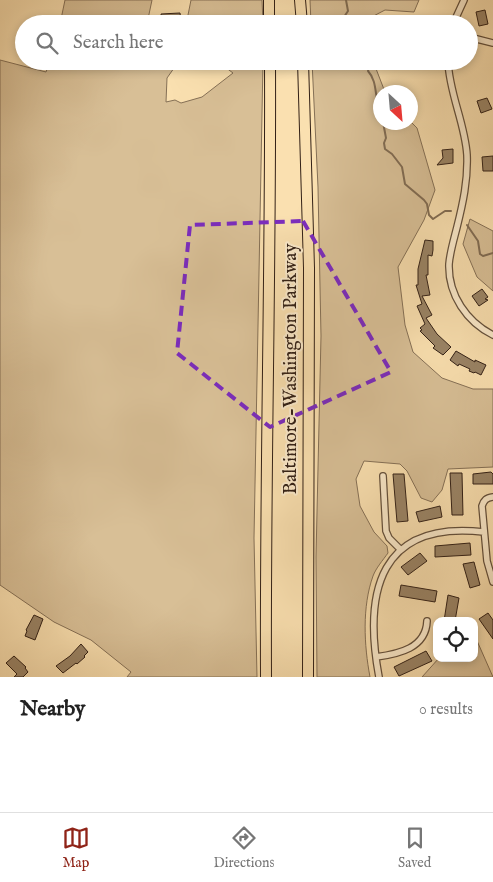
<!DOCTYPE html>
<style>
:root{--surface:#fff;--page:#f6f6f6;--text:#222;--muted:#767676;--line:#e0e0e0;--accent:#8f2418}
body{margin:0;font-family:"IM FELL English",serif;background:var(--page);color:var(--text)}
.controls{position:absolute;right:15px;bottom:15px;display:grid;overflow:hidden;border-radius:10px;box-shadow:0 2px 8px #0003}
.controls button{width:45px;height:45px;display:grid;place-items:center;padding:0;border:0;border-bottom:1px solid var(--line);background:var(--surface);color:var(--text);font:25px sans-serif}
.compass{position:absolute;left:373px;top:85px;width:45px;height:45px;border-radius:50%;background:var(--surface);box-shadow:0 2px 8px #0003;rotate:154deg}
.list{margin:0;padding:0;list-style:none}
h2{display:flex;justify-content:space-between;align-items:center;height:65px;margin:0;padding:0 20px;font-size:21px}
h2 small{font-size:16px;font-weight:400;color:var(--muted)}
.icon{flex:none;width:28px;height:28px;fill:none;stroke:currentColor;stroke-width:2;stroke-linecap:round;stroke-linejoin:round}
.map{position:relative;flex:none;width:493px;height:677px;overflow:hidden}
.search{position:absolute;background:var(--surface);box-shadow:0 2px 8px #0003;left:15px;right:15px;top:15px;height:55px;display:flex;align-items:center;gap:12px;box-sizing:border-box;padding:0 18px;border-radius:28px;color:var(--muted);font-size:19px}
.sheet{height:135px;background:var(--surface)}
nav{display:flex;justify-content:space-around;align-items:center;box-sizing:border-box;height:70px;border-top:1px solid var(--line);background:var(--surface);font-size:14px;color:var(--muted)}
nav a{display:grid;justify-items:center;gap:2px}
nav .on{color:var(--accent)}
.map>svg:first-child{display:block}
</style>
<div class="map">
<svg width="493" height="677" viewBox="0 0 493 677">
<rect width="100%" height="100%" fill="#fae0b0"/>
<filter id="stains"><feTurbulence type="fractalNoise" baseFrequency=".004" numOctaves="4"/><feColorMatrix values="0 0 0 0 .2 0 0 0 0 .09 0 0 0 0 .02 0 0 0 .5 -.17"/></filter>
<radialGradient id="worn" r=".72"><stop offset=".6" stop-color="#630" stop-opacity="0"/><stop offset="1" stop-color="#630" stop-opacity=".3"/></radialGradient>
<path fill="#d8bf96" stroke="#857056" d="M65 0H152L148 19 157 24H60Z
M191 0H262L263 24H172L187 20Z
M310 0H419L414 12 385 10 364 21 363 24H311Z
M0 60 46 72 50 61H179L167 78 166 102 175 100 181 103 202 97 233 73 217 61H263L254 538 257 677H127L131 672 91 640 54 622 0 585Z
M312 61H373L385 92H380V122H411L417 128 435 190 424 220 398 267 405 325 413 352 442 378 473 389H493V467L448 469 442 490 432 502 421 498 407 471 400 464 364 461 356 479 360 506 374 532 387 546 388 553C383 560 376 568 373 576 362 607 364 645 370 677H317L316 557 321 336 318 187Z
M470 219 493 231V291L477 277 463 244Z
M474 634 493 677H422L439 658H474Z"/>
<g fill="none" stroke-linecap="round" stroke-linejoin="round">
<path stroke="#816c53" stroke-width="2" d="M343 24 342 20 348 11 346 0
M367 61 369 67 368 71C378 82 374 97 380 109
M383 122 386 138 384 143 385 149 392 154 402 167 405 184 424 200 427 204 429 215 433 219 445 211H451
M467 225 478 241 480 254 483 256 493 253"/>
</g>
<path fill="#9a8466" stroke="#322016" d="M485 10 488 24 479 26 476 12Z
M180 13 181 21H162L161 14Z
M487 98 492 109 481 113 477 101Z
M453 149V163L437 165 443 158 442 150Z
M493 156V171H483L482 157Z
M425 240 433 241V250L432 256 428 255V275H426L430 295 422 296 432 315 426 318 437 334 451 347 443 355 433 348 435 346 420 331 422 330 420 328 425 324 417 306 422 304 416 285H418V269Z
M482 289 488 297 485 299 488 300 479 306 472 296Z
M456 351 475 362V360L486 365 481 375 475 372 474 373 469 371 470 369 459 364 458 366 450 360Z
M491 472 493 474V484H473V474Z
M450 473H462L463 515H452Z
M393 474H404L408 521 397 522Z
M440 506 442 517 419 522 416 512Z
M470 543 471 555 435 557V546Z
M420 553 427 561 408 575 401 567Z
M474 562 480 585 470 588 463 564Z
M401 585 437 591 435 602 399 596Z
M448 595 459 598 455 621H444Z
M488 613 493 620V639L479 619Z
M34 615 43 619 35 640 25 636 27 631 26 630Z
M81 644 88 652 84 656 85 657 77 664 76 663 63 673 56 666 70 656Z
M426 651 432 661 399 676 394 667Z
M14 656 26 667 25 668 28 672 23 677H14L17 674 6 663Z"/>
<g fill="none" stroke-linecap="round" stroke-linejoin="round">
<g stroke="#64503c" stroke-width="8">
<path id="street" d="M453 24 464 0
M469 37 493 43
M448 61C449 93 465 123 467 155 468 180 463 203 457 227 454 239 450 252 449 264 448 295 467 322 493 335
M383 476 386 531 389 538 401 550
M493 497C486 498 484 500 482 506L487 561 493 582
M376 657C399 654 426 648 427 621
M379 677C363 591 380 520 484 532"/>
</g>
<g stroke="#322016" stroke-width="12">
<path id="highway" d="M269 0V24
M300 0 302 24
M303 61 309 268 308 677
M266 677C265 472 271 267 270 61"/>
</g>
<use href="#street" stroke="#fcebcc" stroke-width="5.5"/>
<use href="#highway" stroke="#fae0b0" stroke-width="10"/>
</g>
<path fill="none" stroke="#7b2cbf" stroke-width="4" stroke-dasharray="10 6" stroke-linejoin="round" d="M303 221 391 372 270 427 177 353 190 225Z"/>
<g text-anchor="middle" dominant-baseline="central" stroke-width="4" stroke-linejoin="round" paint-order="stroke">
<g font-size="19" fill="#322016" stroke="#fcebcc">
<text transform="translate(291 369) rotate(-90)">Baltimore-Washington Parkway</text>
</g>
</g>
<rect width="100%" height="100%" filter="url(#stains)"/>
<rect width="100%" height="100%" fill="url(#worn)"/>
</svg>
<div class="controls">
<button><svg class="icon" aria-label="locate" viewBox="0 0 24 24"><circle cx="12" cy="12" r="6"/><path d="M12 2v4M12 18v4M2 12h4M18 12h4"/></svg></button>
</div>
<svg class="compass" viewBox="-18 -18 36 36"><path d="M0-13l5 13h-10z" fill="#e53935"/><path d="M0 13l5-13h-10z" fill="#767676"/></svg>
<div class="search"><svg class="icon" aria-label="search" viewBox="0 0 24 24"><circle cx="10" cy="10" r="6"/><path d="M15 15l6 6"/></svg>Search here</div>
</div>
<section class="sheet">
<h2>Nearby<small>0 results</small></h2>
<ul class="list">
</ul>
</section>
<nav>
<a class="on"><svg class="icon" aria-label="map" viewBox="0 0 24 24"><path d="M3 6l6-2 6 2 6-2v14l-6 2-6-2-6 2zM9 4v14M15 6v14"/></svg>Map</a>
<a><svg class="icon" aria-label="directions" viewBox="0 0 24 24"><path d="M12 3l9 9-9 9-9-9zM9 14v-3h6M13 9l2 2-2 2"/></svg>Directions</a>
<a><svg class="icon" aria-label="saved" viewBox="0 0 24 24"><path d="M7 4h10v16l-5-4-5 4z"/></svg>Saved</a>
</nav>
